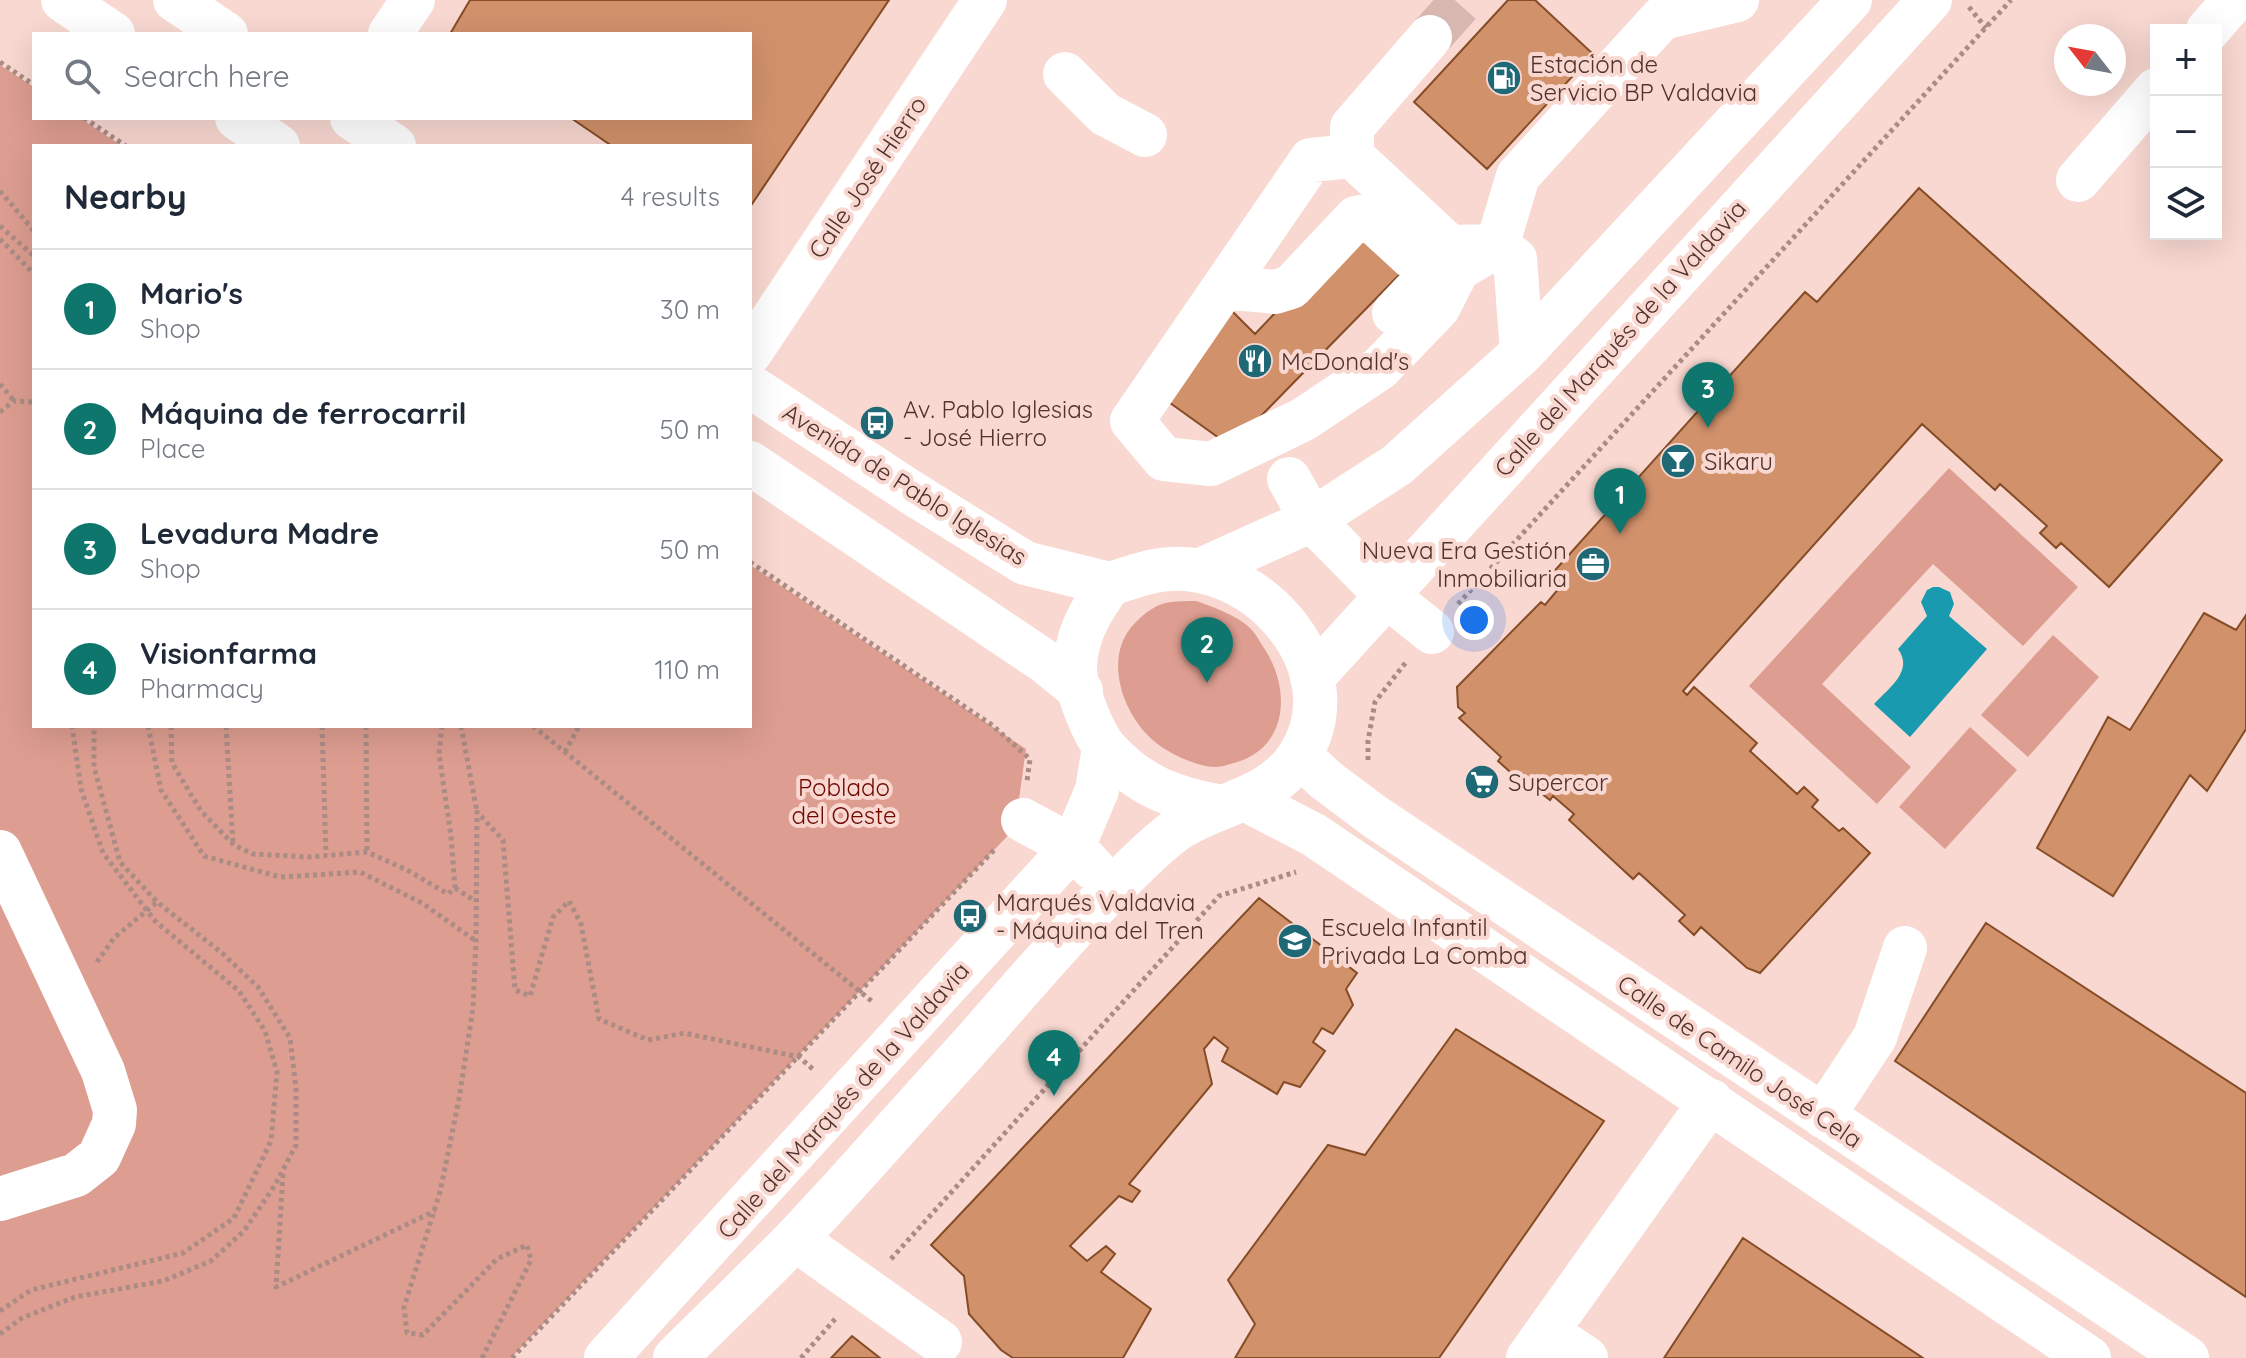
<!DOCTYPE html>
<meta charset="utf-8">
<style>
:root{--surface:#fff;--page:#f6f6f7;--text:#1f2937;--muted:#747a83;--line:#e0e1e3;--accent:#0f766e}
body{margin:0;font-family:Quicksand,sans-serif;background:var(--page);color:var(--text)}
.controls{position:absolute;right:24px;top:24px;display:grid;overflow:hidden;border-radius:0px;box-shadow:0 8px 32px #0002}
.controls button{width:72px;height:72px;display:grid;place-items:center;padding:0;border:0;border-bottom:2px solid var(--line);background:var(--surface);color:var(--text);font:40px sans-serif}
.compass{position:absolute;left:2054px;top:24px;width:72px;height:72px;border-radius:50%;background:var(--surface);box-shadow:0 8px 32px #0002;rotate:301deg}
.you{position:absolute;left:1474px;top:620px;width:28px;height:28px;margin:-20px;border:6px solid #fff;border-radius:50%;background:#1a73e8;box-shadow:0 0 0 12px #1a73e833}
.badge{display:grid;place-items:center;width:52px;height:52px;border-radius:50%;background:var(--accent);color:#fff;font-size:26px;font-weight:700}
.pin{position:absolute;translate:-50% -66px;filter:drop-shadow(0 2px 4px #0008)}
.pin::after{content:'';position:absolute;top:42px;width:28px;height:24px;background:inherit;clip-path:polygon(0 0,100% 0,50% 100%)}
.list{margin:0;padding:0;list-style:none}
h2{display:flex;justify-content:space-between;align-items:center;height:104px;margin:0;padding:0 32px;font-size:34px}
h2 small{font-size:26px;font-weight:400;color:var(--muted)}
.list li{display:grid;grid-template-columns:52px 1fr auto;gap:24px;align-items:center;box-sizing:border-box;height:120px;padding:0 32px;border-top:2px solid var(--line)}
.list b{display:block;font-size:30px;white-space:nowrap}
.list p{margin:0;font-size:26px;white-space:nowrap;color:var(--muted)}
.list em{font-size:26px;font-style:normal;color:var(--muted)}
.icon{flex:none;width:44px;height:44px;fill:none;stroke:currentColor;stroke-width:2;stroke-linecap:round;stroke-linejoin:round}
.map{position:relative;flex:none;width:2246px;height:1358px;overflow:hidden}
.search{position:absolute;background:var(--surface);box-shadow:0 8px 32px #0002;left:32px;top:32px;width:720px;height:88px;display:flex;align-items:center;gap:20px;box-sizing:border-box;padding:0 28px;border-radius:0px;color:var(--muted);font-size:30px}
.panel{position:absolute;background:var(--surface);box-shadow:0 8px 32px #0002;left:32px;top:144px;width:720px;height:584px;border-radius:0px}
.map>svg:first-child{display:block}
</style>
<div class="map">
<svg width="2246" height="1358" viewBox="0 0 2246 1358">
<rect width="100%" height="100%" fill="#f8d8d1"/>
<path fill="#dd9d90" d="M0 65 34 87V118H80L122 146H34V726H750V565L1026 749 1015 828 511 1358H0Z
M1949 468 2078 587 2023 646 1933 564 1822 684 1911 767 1877 804 1749 686Z
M1196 601C1216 608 1234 614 1250 628 1256 634 1260 642 1264 648 1291 689 1289 748 1234 763 1229 764 1222 767 1216 767 1197 767 1170 754 1155 742 1122 715 1102 656 1135 623 1146 612 1156 604 1171 602 1179 601 1188 601 1196 601Z
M2053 635 2099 677 2028 757 1981 715Z
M1970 727 2017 770 1945 849 1899 807Z"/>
<path fill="#1a9aae" d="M1933 587H1939L1950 592 1954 604 1949 616 1987 649 1910 737 1874 704C1889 688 1914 671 1898 649L1927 616 1921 602 1927 590Z"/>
<path fill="#d1916b" stroke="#854c26" stroke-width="2" d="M470 0H889L750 207V146H612L571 118H750V34H450Z
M1508 0H1535L1593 54 1487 169 1414 102Z
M1919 188 2222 460 2109 587 2061 543 2056 548 2040 533 2047 526 2000 484 1995 490 1922 424 1683 691 1687 695 1694 687 1757 743 1750 751 1797 794 1804 787 1818 800 1812 807 1839 831 1843 828 1870 853 1760 973 1747 968 1701 927 1694 935 1679 921 1685 915 1639 873 1633 879 1569 820 1574 814 1553 796 1550 800 1532 786 1529 789 1498 761 1501 757 1459 718 1465 713 1458 707 1457 687 1541 602 1545 605 1560 587 1549 577 1805 292 1817 302Z
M1356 228 1402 272 1259 418 1226 443 1166 400 1231 310 1255 334Z
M2204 613 2236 630 2246 615V729L2207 791 2190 775 2113 896 2037 848 2108 717 2130 730Z
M1259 898 1357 973 1346 989 1353 1005 1333 1034 1322 1028 1313 1042 1325 1051 1300 1087 1284 1082 1277 1094 1222 1061 1228 1048 1214 1037 1204 1049 1212 1084 1129 1184 1140 1191 1132 1202 1119 1196 1070 1246 1087 1261 1106 1246 1115 1254 1101 1272 1151 1309 1123 1358H1013L1001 1350 969 1314 964 1276 931 1245Z
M1986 923 2246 1093V1297L1895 1061Z
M1456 1029 1604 1121 1439 1358H1235L1255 1324 1228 1280 1328 1145 1365 1155Z
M1743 1238 1923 1358H1664Z
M852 1336 880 1358H831Z"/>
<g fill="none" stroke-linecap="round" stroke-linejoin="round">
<path stroke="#d7b7b0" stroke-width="44" stroke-dasharray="44 22" stroke-linecap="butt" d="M1430 37 1463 0"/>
<path stroke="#ab8c85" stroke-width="5" stroke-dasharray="4 4" stroke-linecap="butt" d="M1969 7 1986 28
M0 62 34 85
M84 118 126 146
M0 191 34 231
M0 226 34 256
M0 239 34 274
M0 384 14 401
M0 412 14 401 34 402
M750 562 992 725 1030 759 1027 781
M1458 604 2011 0
M148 726 161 790 204 856 280 877 360 872 422 903 476 941
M171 726 172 763 201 811 234 845 253 854 310 857 367 852 407 870 448 894 455 888 451 836 439 754 442 726
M226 726 233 844
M322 726 326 855
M366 726 367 852
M461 726 477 812
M533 726 874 1003
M565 752 577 730V726
M1368 760V741L1375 702 1406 662
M455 888 475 901
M97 962 114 938 157 902
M283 1174 276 1287 435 1211
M891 1259 1219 896 1296 872
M0 1311 31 1290 183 1253 234 1218 271 1141 277 1072 265 1031 239 991 155 921 103 853 81 789 72 726
M0 1334 22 1318 75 1297 163 1281 211 1261 244 1231 275 1185 296 1145V1089L290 1038 258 987 222 953 157 902 120 862 94 767V726
M482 1358 531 1260 527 1245 497 1259 423 1335 407 1333 404 1307 440 1192 459 1099 473 1008 476 941 477 812 503 840 515 990 530 996 553 917 569 901 581 924 599 1019 648 1040 684 1033 799 1057 815 1071
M512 1358 996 848
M801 1358 835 1319"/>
<path stroke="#fff" stroke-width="44" d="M63 0 113 34
M175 0 226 34
M2208 30 2234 0
M390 34 413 0
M1430 37 1352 127V156L1450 247 1497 246 1515 259 1522 353
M1065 74 1105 114 1145 135
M237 118 278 146
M352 118 394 146
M1352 156 1311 160 1132 421 1164 459 1211 464 1304 419 1380 368 1438 308 1458 269 1497 246 1518 176 1662 18 1737 0
M2078 180 2156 90
M1224 287 1275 292 1291 287 1356 218 1367 216 1426 270 1425 280 1394 313
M750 353 985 0
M750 386 909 491 1025 563 1110 584
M750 463 1044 661 1081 691
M1289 479 1312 520 1387 596 1432 632
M1203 569 1312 520 1397 465 1522 353 1850 0
M1312 678 1930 0
M1300 756 1326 780 1374 816 2187 1358
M1245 799 1314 835 2089 1358
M1023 820 1073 847 1093 868
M0 852 103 1071 115 1110 114 1124 99 1157 76 1175 0 1199
M1823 1116 1875 1037 1905 948
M795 1239 940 1342
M1547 1332 1586 1358
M606 1358 1073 847 1097 790 1104 748
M675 1358C715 1318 756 1279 795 1239 853 1178 908 1114 965 1052 1014 997 1062 939 1114 887 1133 868 1154 846 1176 830 1216 803 1271 800 1299 756 1356 667 1252 551 1154 571 1149 572 1114 582 1111 584 1106 587 1101 598 1097 603 1085 621 1076 644 1075 667 1075 688 1093 735 1108 751 1141 787 1176 799 1222 807
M1528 1358 1711 1101"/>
</g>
<defs>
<g id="fuel-disc" transform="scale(1.8)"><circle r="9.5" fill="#1f6875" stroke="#f8d8d1"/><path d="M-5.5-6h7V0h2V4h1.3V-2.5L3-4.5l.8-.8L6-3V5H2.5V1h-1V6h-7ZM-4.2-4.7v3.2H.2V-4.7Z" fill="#fff"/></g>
<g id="restaurant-disc" transform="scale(1.8)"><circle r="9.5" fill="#1f6875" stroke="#f8d8d1"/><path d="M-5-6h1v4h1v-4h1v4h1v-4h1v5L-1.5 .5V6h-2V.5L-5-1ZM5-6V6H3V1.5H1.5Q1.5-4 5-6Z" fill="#fff"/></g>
<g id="bus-disc" transform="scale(1.8)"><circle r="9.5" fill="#1f6875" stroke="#f8d8d1"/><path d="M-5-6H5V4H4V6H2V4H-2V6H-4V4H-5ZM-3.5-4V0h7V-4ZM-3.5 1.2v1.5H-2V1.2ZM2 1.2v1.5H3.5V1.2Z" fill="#fff"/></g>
<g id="bar-disc" transform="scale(1.8)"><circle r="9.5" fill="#1f6875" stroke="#f8d8d1"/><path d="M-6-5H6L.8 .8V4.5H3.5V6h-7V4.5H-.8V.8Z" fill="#fff"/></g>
<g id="office-disc" transform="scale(1.8)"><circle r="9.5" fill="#1f6875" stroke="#f8d8d1"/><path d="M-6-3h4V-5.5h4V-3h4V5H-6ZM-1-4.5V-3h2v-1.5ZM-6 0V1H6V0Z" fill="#fff"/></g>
<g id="supermarket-disc" transform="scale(1.8)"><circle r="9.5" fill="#1f6875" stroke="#f8d8d1"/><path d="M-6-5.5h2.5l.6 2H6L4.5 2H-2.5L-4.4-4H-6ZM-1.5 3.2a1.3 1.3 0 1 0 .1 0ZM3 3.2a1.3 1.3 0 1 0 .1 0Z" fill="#fff"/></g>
<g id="school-disc" transform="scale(1.8)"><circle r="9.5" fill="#1f6875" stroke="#f8d8d1"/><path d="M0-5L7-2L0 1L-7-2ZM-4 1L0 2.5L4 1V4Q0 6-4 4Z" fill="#fff"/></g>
</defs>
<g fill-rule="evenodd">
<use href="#fuel-disc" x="1504" y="78"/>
<use href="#restaurant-disc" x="1255" y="361"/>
<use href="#bus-disc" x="877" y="423"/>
<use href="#bar-disc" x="1678" y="461"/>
<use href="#office-disc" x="1593" y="564"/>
<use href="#supermarket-disc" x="1482" y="782"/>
<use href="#bus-disc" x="970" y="916"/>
<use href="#school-disc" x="1295" y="941"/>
</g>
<g text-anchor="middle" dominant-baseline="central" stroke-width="8" stroke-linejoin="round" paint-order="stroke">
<g font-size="24" fill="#51322c" stroke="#f8d8d1" text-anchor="start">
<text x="1530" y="64">Estación de<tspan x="1530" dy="28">Servicio BP Valdavia</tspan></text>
<text x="1281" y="361">McDonald's</text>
<text x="903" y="409">Av. Pablo Iglesias<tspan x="903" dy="28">- José Hierro</tspan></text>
<text x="1704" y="461">Sikaru</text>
<text x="1567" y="550" text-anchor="end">Nueva Era Gestión<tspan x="1567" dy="28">Inmobiliaria</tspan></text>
<text x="1508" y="782">Supercor</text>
<text x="996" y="902">Marqués Valdavia<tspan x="996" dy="28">- Máquina del Tren</tspan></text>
<text x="1321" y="927">Escuela Infantil<tspan x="1321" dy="28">Privada La Comba</tspan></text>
</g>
<g font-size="24" fill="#51322c" stroke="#f8d8d1">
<text transform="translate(867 177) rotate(-56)">Calle José Hierro</text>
<text transform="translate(1620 338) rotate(-48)">Calle del Marqués de la Valdavia</text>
<text transform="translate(905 484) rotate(32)">Avenida de Pablo Iglesias</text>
<text transform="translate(1740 1061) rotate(34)">Calle de Camilo José Cela</text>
<text transform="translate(843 1100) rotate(-48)">Calle del Marqués de la Valdavia</text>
</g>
<g font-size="24" fill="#6f0900" stroke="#f8d8d1">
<text x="844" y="787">Poblado<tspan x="844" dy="28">del Oeste</tspan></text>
</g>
</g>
</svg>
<div class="controls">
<button>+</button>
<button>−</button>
<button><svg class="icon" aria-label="layers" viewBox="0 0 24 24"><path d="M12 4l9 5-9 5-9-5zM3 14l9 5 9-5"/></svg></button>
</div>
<svg class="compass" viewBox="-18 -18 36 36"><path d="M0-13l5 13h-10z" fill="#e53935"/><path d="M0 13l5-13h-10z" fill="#747a83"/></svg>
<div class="you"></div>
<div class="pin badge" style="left:1620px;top:534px">1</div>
<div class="pin badge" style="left:1207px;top:683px">2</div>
<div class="pin badge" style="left:1708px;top:428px">3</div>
<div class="pin badge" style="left:1054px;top:1096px">4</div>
<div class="search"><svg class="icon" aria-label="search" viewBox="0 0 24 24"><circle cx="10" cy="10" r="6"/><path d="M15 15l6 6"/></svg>Search here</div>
<section class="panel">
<h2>Nearby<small>4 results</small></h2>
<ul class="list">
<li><span class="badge">1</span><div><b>Mario's</b><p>Shop</p></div><em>30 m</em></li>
<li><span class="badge">2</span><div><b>Máquina de ferrocarril</b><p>Place</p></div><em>50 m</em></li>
<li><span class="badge">3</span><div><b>Levadura Madre</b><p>Shop</p></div><em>50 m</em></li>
<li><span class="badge">4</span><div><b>Visionfarma</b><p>Pharmacy</p></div><em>110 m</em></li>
</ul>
</section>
</div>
